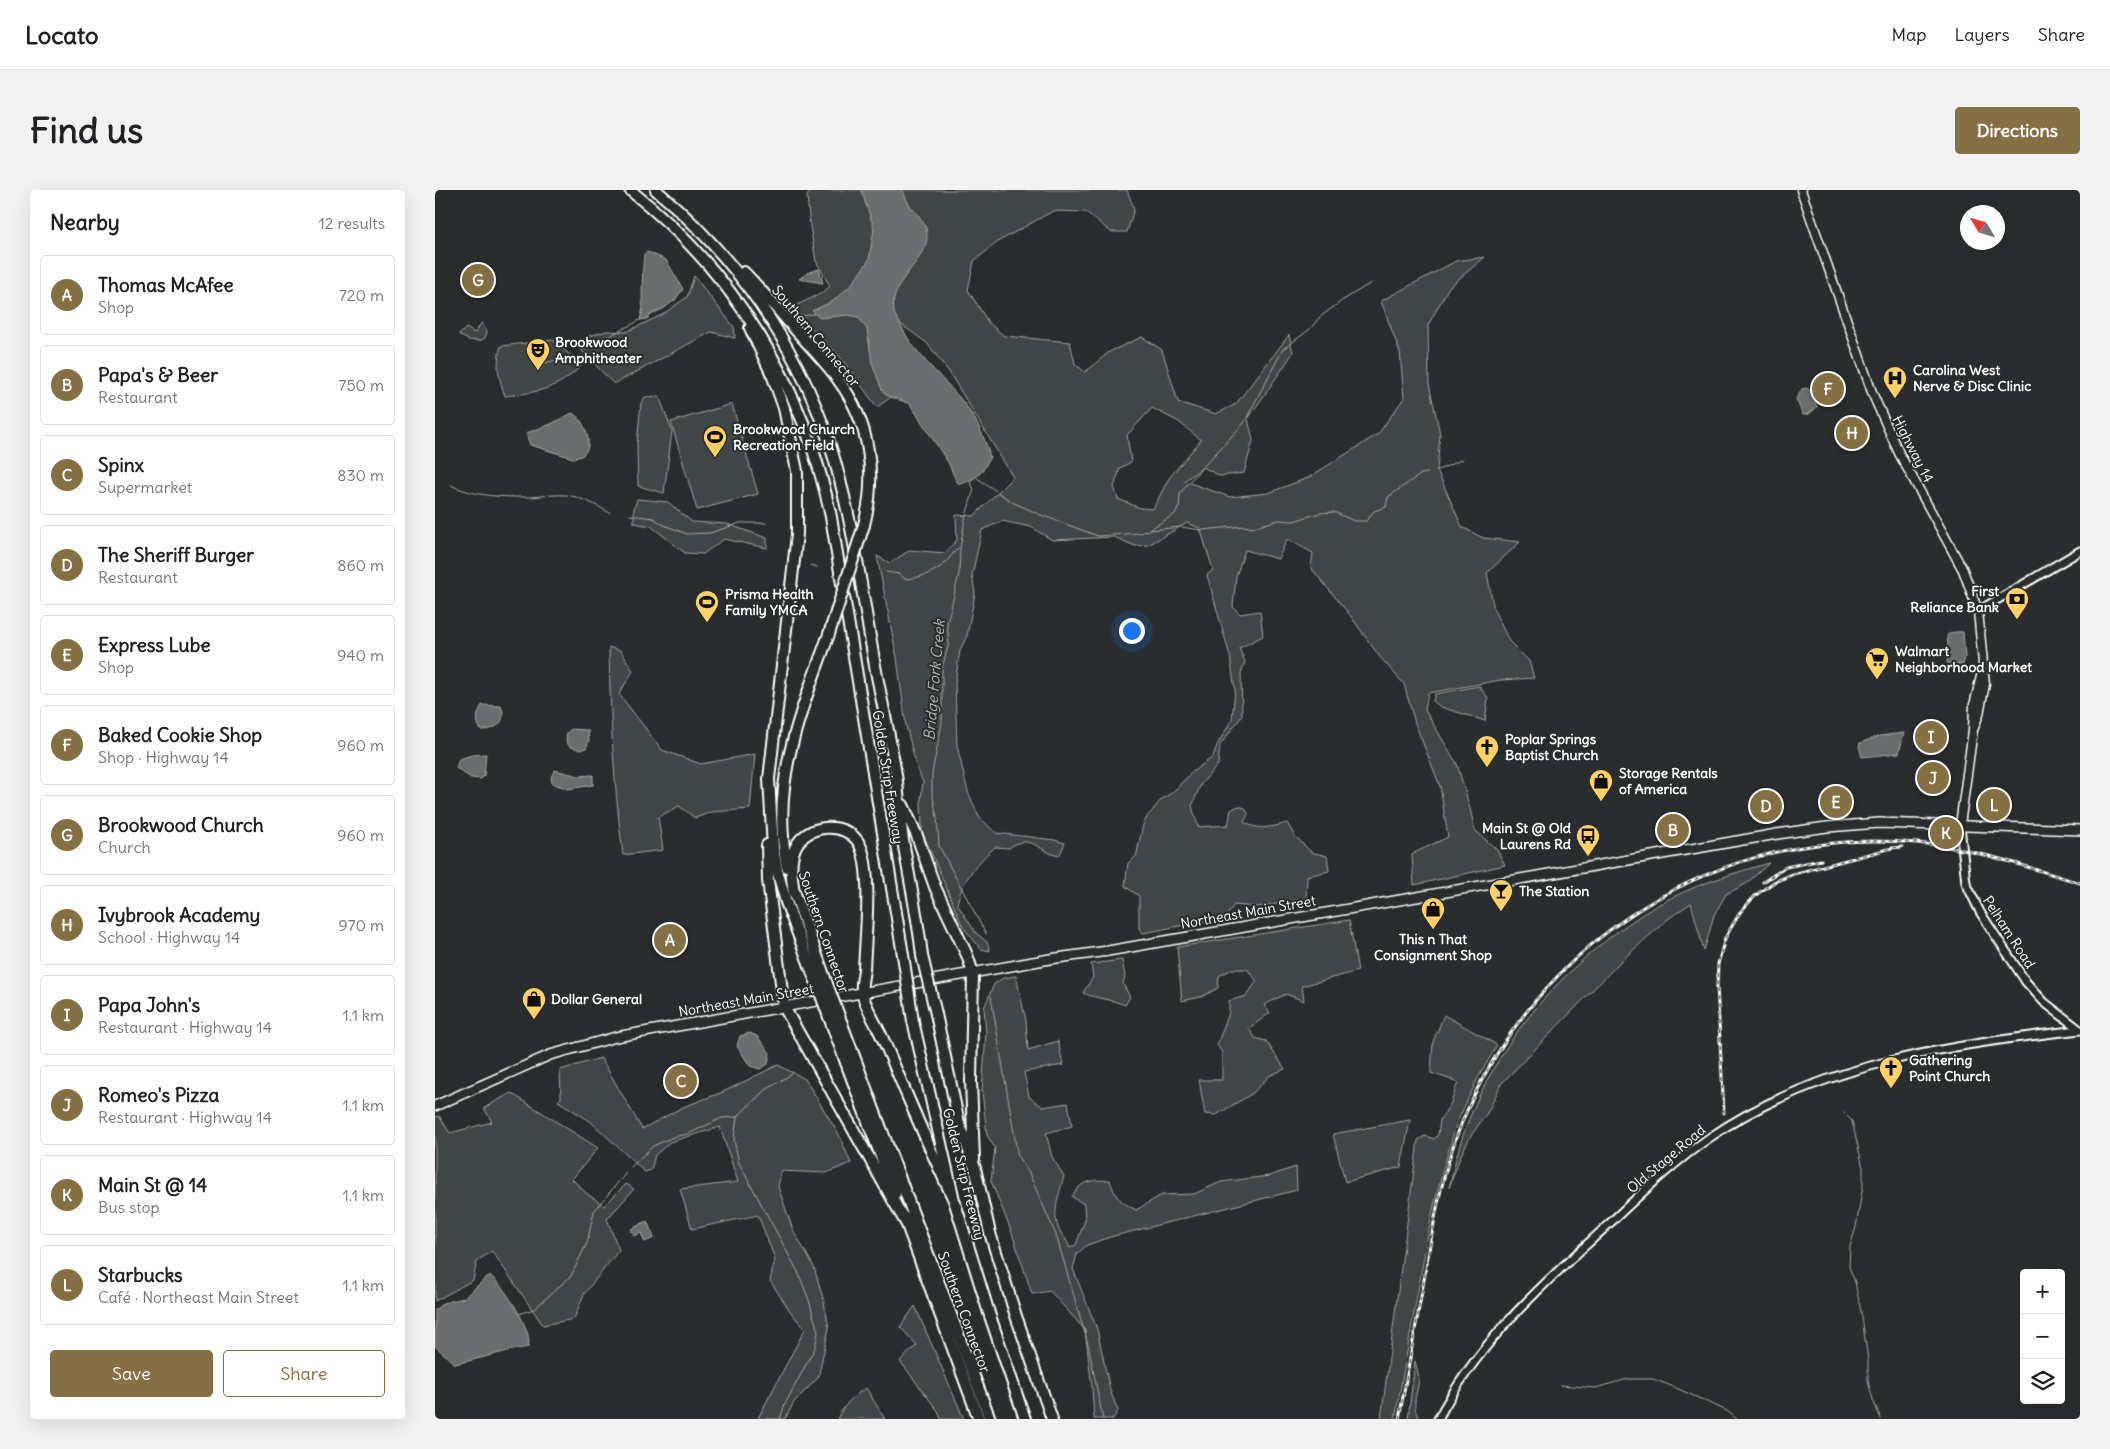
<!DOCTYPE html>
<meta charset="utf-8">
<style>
:root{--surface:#fff;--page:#f2f2f2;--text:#202124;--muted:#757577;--line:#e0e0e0;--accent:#847042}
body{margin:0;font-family:Delius,sans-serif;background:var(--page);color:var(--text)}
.controls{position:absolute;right:15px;bottom:15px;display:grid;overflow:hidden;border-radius:5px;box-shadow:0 5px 20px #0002}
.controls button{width:45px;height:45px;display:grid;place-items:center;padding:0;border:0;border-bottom:1px solid var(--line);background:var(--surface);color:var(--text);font:25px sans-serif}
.compass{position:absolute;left:1525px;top:15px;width:45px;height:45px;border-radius:50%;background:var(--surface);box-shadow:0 5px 20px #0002;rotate:308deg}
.you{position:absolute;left:696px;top:440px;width:18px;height:18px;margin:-12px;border:4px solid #fff;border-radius:50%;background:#1a73e8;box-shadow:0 0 0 8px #1a73e833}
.badge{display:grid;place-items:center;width:32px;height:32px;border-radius:50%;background:var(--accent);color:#fff;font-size:16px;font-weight:700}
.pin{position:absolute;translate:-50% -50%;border:2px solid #fff;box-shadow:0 1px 5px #0006}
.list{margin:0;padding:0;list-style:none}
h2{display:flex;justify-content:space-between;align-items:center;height:65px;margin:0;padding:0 20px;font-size:21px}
h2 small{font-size:16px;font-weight:400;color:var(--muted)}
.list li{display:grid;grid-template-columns:32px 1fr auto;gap:15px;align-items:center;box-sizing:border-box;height:80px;margin:0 10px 10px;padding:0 10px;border:1px solid var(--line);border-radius:5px}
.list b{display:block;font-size:19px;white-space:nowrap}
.list p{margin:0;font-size:16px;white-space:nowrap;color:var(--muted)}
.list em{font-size:16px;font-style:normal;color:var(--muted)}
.actions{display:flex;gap:10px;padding:15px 20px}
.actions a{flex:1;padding:11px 0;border:1px solid var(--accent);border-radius:5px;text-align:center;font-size:18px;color:var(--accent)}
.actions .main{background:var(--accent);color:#fff}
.icon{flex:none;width:28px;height:28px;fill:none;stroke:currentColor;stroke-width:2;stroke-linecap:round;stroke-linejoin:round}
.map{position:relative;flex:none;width:1645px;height:1229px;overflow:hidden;border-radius:5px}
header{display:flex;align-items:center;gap:30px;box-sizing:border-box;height:70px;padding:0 25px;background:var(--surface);border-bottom:1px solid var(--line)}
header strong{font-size:24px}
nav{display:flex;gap:28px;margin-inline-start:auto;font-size:18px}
.intro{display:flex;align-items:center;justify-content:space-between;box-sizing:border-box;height:120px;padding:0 30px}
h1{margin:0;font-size:35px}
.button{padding:12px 22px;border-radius:5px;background:var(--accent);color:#fff;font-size:18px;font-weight:700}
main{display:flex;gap:30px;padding:0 30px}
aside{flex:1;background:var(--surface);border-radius:5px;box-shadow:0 5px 20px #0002}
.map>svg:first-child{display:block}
</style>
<header>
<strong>Locato</strong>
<nav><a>Map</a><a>Layers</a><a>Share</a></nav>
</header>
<div class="intro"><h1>Find us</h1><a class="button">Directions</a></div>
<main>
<aside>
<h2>Nearby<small>12 results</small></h2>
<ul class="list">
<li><span class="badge">A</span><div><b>Thomas McAfee</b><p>Shop</p></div><em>720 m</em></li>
<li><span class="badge">B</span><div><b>Papa's &amp; Beer</b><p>Restaurant</p></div><em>750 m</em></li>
<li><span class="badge">C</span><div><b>Spinx</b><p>Supermarket</p></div><em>830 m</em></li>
<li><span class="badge">D</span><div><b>The Sheriff Burger</b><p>Restaurant</p></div><em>860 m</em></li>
<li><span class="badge">E</span><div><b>Express Lube</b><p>Shop</p></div><em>940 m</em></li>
<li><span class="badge">F</span><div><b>Baked Cookie Shop</b><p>Shop · Highway 14</p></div><em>960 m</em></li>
<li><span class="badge">G</span><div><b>Brookwood Church</b><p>Church</p></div><em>960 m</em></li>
<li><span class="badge">H</span><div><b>Ivybrook Academy</b><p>School · Highway 14</p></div><em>970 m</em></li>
<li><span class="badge">I</span><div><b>Papa John's</b><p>Restaurant · Highway 14</p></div><em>1.1 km</em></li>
<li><span class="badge">J</span><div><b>Romeo's Pizza</b><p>Restaurant · Highway 14</p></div><em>1.1 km</em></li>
<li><span class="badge">K</span><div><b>Main St @ 14</b><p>Bus stop</p></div><em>1.1 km</em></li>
<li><span class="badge">L</span><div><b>Starbucks</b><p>Café · Northeast Main Street</p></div><em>1.1 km</em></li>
</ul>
<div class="actions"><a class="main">Save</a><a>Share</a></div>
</aside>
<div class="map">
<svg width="1645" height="1229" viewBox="0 0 1645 1229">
<rect width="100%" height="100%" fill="#2a2d2e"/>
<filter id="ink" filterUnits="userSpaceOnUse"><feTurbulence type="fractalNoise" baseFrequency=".02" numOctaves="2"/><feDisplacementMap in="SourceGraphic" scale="10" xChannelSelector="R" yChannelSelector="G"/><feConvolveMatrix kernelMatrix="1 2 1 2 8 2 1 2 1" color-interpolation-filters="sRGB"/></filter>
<g filter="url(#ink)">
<path fill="#414445" stroke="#a0a2a2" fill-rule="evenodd" d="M376 0H692L699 19 692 42H676L651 22 618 21 564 51 539 71 533 100 553 132 569 146 635 152 640 174 650 182 674 162 707 147 727 160 743 212 781 224 801 214 854 145 858 163 813 229 818 250 809 283 785 286 768 277 749 291 795 307 833 303 873 288 943 244 969 208 965 162 946 111 1021 71 1050 67 1014 97 993 135 994 194 1005 244 1002 280 1027 337 1048 348 1085 352 1052 383 1059 420 1074 451 1094 471 1099 488 1066 490 993 503 990 520 1022 574 1034 615 1040 640 1062 660 1070 675 979 695 977 664 1013 647 1005 596 980 533 969 494 944 466 915 425 876 378 878 363 852 349 843 369 810 360 801 386 798 417 805 424 825 421 828 446 804 458 810 472 806 483 807 526 785 555 783 575 766 594 757 616 763 637 793 635 796 620 803 616 810 618 813 624 809 632C823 641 837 637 852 633L859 645 876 662 892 666 894 681 872 686 871 709 822 717 799 715 791 727 708 743 704 738V706L690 696 693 673 701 667 708 635 712 627 727 609 738 602 756 583 778 567 782 555 797 530 800 500 795 466 772 385 778 380 765 338 752 333 713 355 700 356 679 347 617 350 596 337 567 331 547 340 537 385 540 403 532 446 525 460 520 493 522 556 533 602 544 627 561 643 620 650 630 653 624 666C604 662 595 642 574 658L560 657C542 673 527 690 522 714L541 743 552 752 555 761 546 759 528 737 487 641 486 609 488 592 482 578 471 536 462 468 442 366 455 373 475 360 510 363 522 350 521 325 539 326 578 287 514 182 492 153 460 130 465 201 442 217 406 168 357 118C369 110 385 107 395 96L381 71 375 36 372 6ZM717 218 744 232 766 250 734 288 718 319 705 318 683 309 679 297 685 278 696 272 692 245Z
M259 86 299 137 300 148 276 142 179 194 144 158 154 146 172 141 191 142 227 125 252 107Z
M47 132 52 142 50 148 45 151 33 150 24 145 31 138 40 143Z
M118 150 147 175C122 200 103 202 70 206 64 189 60 174 66 156Z
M224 206 237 241 229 303 203 296 202 254 206 213 210 207Z
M297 214 323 304 262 320 236 232Z
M202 309 233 312 257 332 292 334 332 348V358L289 349 268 364 250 363 216 336 199 333V319Z
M174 457 186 461 198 481 184 504 227 560 266 574 320 564 315 619 277 622 260 628 244 616 223 627 228 660 188 665C179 596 175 527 174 457Z
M1044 496 1053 508 1050 531 1006 517 998 511 1000 504Z
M1334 673 1311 694 1291 704 1279 725 1269 761 1256 713 1233 729 1186 771 1066 894 1054 920 1035 947 1025 967 1014 998C1020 972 1026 947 1037 922 1073 836 1141 764 1221 716 1255 696 1296 684 1334 673Z
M914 730 923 781 867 796 869 811 851 804 829 815 835 823 814 838 820 848 831 851 850 879 834 886 818 903 781 925 770 924 764 890H787V862L782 855 794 823V811L811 806 822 791 812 779H797L784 786 783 798 766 807 747 811 742 757Z
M687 770 690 786 688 794 695 807 690 815C676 809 662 809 648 803L658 787 656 774Z
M581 786 591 831 593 860 623 851 628 875 589 882 594 907 608 917 633 913 637 936 611 943 617 967 629 986C625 1002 617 1021 623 1037 625 1044 632 1049 635 1058L641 1055 650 1030 649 1014 637 1007C646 989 657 991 675 990 680 1007 684 1011 701 1020L727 1005 759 1004 786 992 834 986 861 977 862 1000 675 1047 652 1055 642 1064 638 1079 662 1139 675 1200 683 1221 678 1229H659L657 1198 650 1140 615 1101 597 1104 577 1043 556 991 560 958 552 945 547 901 551 842 549 818 559 794 568 788Z
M1009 825 1062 855 1043 888 1022 932 1008 979 996 1028 960 1229H946L983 950 990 946 999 949 1003 945 1005 930 1016 913 1023 892 996 883 998 852Z
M166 868 207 939 248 917 288 902 343 875 370 889 403 943 416 973 391 983 346 981 343 997 358 1040 379 1077 389 1112 394 1138 383 1188 359 1212 350 1229 323 1228 370 1139 358 1125 335 1091 340 1069 323 1025 257 1039 245 999 303 992 285 937 235 952 220 965 216 980 210 982 155 931 123 911 126 908 125 880Z
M76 903 163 958 137 989 151 1003 169 1016 191 994 199 999 172 1029 184 1060 149 1104 139 1129 108 1135 57 1061 42 1071 38 1090 0 1111V927L4 926 15 943 57 932 49 918Z
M975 930 966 977 910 992 898 944Z
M480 1116 529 1229H506L503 1221 465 1171 482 1155 465 1137Z
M980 1171C981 1176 983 1182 984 1187 984 1201 974 1216 985 1229H973Z
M431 1198 450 1229H402C409 1215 418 1206 431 1198Z"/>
<path fill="#6a6c6d" stroke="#a6a7a7" d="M426 0H468C470 5 471 10 474 14 480 23 491 31 492 43 494 71 453 90 459 122 460 126 464 131 466 136 480 164 503 183 523 206 539 224 549 244 555 267 548 282 542 290 525 294L521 291 514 274 475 214 451 205 447 200 437 173 432 139 423 127 413 125 385 128 377 121 398 111 416 95 434 70 439 38Z
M213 62 231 70 248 99 240 110 228 119 216 124 212 129 205 130 208 118C206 114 208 69 209 64Z
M384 79 388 93 364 89 374 82Z
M1371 198 1377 201 1382 217 1374 224 1368 225 1361 209 1367 199Z
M137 223C152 230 164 267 138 268L95 255 91 243 116 234Z
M1520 442H1528L1530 467 1528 475 1512 473 1513 456 1512 445Z
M47 515 66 516C73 532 61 540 46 540 40 531 42 524 47 515Z
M136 539 153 540 154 551 151 558 145 560 134 556 131 551 132 543Z
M1469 543 1464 563 1427 567 1424 556 1425 553 1444 546Z
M51 564 49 586 46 589 36 588 21 578 24 569 37 565Z
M120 580 144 586 158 585V595L133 599 117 593 116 587Z
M315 843 322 846 335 863 333 874 325 879 315 876 302 856 305 846Z
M212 1031 219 1048 210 1052 206 1043 199 1046 196 1039Z
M55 1086C68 1093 100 1144 93 1157 68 1161 45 1169 20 1174L0 1156V1120L8 1113 29 1108 52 1087Z"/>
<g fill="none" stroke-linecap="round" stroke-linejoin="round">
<path stroke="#a6a7a7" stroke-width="1" d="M359 127 379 124
M148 160 205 130
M109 173 130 168
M1001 281 1028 269
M542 288 577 312 606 325 663 346 705 343 714 340 740 324 744 317 745 304 753 293 809 233 848 159 874 140 885 127 908 110 936 93
M535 292 539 299 530 329 525 358 524 384 512 434 514 453 507 478V533L497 583V603L502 627 504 656 551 744
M16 295C40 307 70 307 97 307 108 306 121 304 132 305 148 308 161 315 175 323
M195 325 218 328 229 335 252 344 275 343 305 333H331
M715 340 746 337 766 340 810 336 817 338 843 330 859 331 884 323 899 322 919 331H931L939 321 951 317 953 307 986 284 993 283
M375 375 382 377
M451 382 464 384 470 389C485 388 499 383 510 373 516 368 517 362 524 358
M556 807 583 967 594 983 621 1045 653 1154 668 1229
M1409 923 1417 931 1428 978V995L1421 1037 1415 1056 1414 1077 1420 1092 1427 1127 1433 1170V1191L1438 1210 1446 1229
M302 927 299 950 304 973 363 1082 374 1110 383 1142 380 1158 350 1214 345 1229
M196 977 218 956 238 947 253 944 287 928 302 927 329 901 357 884
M84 1124 99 1119 136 1086 152 1053 159 1021 191 983
M1126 1195 1160 1198 1193 1189H1218L1239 1197 1292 1221 1302 1229"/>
<g stroke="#fff" stroke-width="11">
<path id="tertiary" d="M1543 421 1645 361
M1525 635 1531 693 1545 722 1591 792 1609 812 1645 840
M1003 1229C1039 1160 1093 1108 1150 1056 1190 1020 1229 979 1274 948 1381 874 1519 854 1645 840"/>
</g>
<g stroke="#fff" stroke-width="11">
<path id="secondary" d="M1366 0 1438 205 1464 263 1528 380 1543 421 1550 494 1544 524 1538 540
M1525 635 1538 540 1539 515 1547 482"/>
</g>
<g stroke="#fff" stroke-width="12">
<path id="primary" d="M0 916 115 865 181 847 615 769 673 761 1342 644 1392 637 1444 633 1645 640"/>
</g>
<g stroke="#fff" stroke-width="14">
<path id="motorway" d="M195 0C300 83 369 196 396 327L468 765
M221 0C300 66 361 153 394 252 418 326 427 405 441 481 448 518 457 555 462 592 464 611 465 631 468 650 474 689 483 727 487 766
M309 82C329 103 348 126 367 147 380 162 393 175 404 191 435 233 442 285 429 335
M315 138 338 187 349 218 362 281V344L334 589 338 658 342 680 351 712 383 797
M468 615 482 646 500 697 532 765 538 783 536 891 539 969
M332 655 333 690 349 817 471 1033
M352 677C335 592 366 522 394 444
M358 698 392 794
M359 703C357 688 354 673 360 658 371 633 412 630 425 655 438 682 430 749 429 780 428 787 426 795 427 802 427 810 443 838 447 847 471 902 493 957 519 1010
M501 824 524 933 540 978 555 1043 581 1126 617 1229
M404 826 555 1229
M394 827 460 1004
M478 831 519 1010 554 1123 590 1229
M469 1027 544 1229"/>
</g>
<use href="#tertiary" stroke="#2a2d2e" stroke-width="7"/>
<use href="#secondary" stroke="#2a2d2e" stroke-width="8"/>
<use href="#primary" stroke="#2a2d2e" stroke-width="9"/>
<use href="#motorway" stroke="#2a2d2e" stroke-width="10"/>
<g stroke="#fff" stroke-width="3">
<path id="rail" d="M1328 692 1351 677 1386 670
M1289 923 1282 796 1283 774 1290 748 1306 721 1321 705 1339 692 1358 684 1457 658 1467 657
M964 1229C973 1179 982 1129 991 1079 999 1029 1008 979 1027 932 1103 749 1284 634 1482 653 1538 658 1592 677 1645 693"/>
</g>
<use href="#rail" stroke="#2a2d2e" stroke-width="1" stroke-dasharray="4" stroke-linecap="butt"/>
<g stroke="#fff" stroke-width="14" stroke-linecap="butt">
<path id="motorway-bridge" d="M394 444 429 335
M468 765 478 831
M487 766 501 824
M392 794 404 826
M383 797 394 827"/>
</g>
<use href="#motorway-bridge" stroke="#2a2d2e" stroke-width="10"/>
</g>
</g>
<defs>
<g id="theatre-pin" transform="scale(1.25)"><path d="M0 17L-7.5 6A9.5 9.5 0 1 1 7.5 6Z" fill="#ffd166" stroke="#2a2d2e"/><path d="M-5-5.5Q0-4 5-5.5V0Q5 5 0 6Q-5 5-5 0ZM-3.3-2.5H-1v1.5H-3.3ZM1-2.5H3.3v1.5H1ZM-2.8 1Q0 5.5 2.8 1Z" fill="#111"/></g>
<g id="hospital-pin" transform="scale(1.25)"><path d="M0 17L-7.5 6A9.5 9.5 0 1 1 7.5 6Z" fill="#ffd166" stroke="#2a2d2e"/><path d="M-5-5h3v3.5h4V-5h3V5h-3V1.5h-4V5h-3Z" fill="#111"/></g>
<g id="stadium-pin" transform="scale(1.25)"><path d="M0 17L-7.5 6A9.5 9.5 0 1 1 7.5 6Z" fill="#ffd166" stroke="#2a2d2e"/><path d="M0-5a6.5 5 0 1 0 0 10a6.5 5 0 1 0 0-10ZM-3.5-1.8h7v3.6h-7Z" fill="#111"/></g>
<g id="bank-pin" transform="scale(1.25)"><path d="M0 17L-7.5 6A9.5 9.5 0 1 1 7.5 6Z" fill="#ffd166" stroke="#2a2d2e"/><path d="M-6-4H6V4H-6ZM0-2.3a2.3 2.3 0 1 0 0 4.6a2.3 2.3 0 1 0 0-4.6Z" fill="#111"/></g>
<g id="supermarket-pin" transform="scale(1.25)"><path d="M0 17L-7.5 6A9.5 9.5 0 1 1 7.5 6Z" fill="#ffd166" stroke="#2a2d2e"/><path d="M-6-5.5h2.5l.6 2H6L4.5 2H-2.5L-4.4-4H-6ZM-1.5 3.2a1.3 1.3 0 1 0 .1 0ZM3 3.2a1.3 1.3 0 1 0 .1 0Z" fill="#111"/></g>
<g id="church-pin" transform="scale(1.25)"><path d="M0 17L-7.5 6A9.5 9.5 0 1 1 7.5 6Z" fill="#ffd166" stroke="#2a2d2e"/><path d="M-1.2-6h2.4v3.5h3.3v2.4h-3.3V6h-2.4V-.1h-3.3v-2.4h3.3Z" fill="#111"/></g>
<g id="shop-pin" transform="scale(1.25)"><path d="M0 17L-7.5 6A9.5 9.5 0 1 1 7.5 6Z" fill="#ffd166" stroke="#2a2d2e"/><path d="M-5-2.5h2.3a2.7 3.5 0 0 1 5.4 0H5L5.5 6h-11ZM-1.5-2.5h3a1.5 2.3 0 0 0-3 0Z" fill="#111"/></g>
<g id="bus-pin" transform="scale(1.25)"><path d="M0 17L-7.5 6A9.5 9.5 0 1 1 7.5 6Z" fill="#ffd166" stroke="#2a2d2e"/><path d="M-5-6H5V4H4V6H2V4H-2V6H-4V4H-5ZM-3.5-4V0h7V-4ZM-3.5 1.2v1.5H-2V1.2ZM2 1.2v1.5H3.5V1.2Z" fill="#111"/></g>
<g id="bar-pin" transform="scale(1.25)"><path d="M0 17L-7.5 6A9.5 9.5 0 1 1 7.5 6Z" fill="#ffd166" stroke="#2a2d2e"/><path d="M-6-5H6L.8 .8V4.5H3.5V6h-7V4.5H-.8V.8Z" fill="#111"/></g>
</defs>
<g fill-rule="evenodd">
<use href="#theatre-pin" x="103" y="160"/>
<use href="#hospital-pin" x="1460" y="188"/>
<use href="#stadium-pin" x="280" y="247"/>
<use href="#bank-pin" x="1582" y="409"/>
<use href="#stadium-pin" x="272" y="412"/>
<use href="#supermarket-pin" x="1442" y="469"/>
<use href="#church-pin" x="1052" y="557"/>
<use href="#shop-pin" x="1166" y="591"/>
<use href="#bus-pin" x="1153" y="646"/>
<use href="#bar-pin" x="1066" y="701"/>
<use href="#shop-pin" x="998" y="719"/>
<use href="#shop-pin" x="99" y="809"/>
<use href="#church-pin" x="1456" y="878"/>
</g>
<g text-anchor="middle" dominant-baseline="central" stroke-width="4" stroke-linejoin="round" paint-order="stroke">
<g font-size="14" fill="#fff" stroke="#2a2d2e">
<text transform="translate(381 146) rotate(50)">Southern Connector</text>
<text transform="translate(1478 259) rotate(63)">Highway 14</text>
<text transform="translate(453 587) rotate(81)">Golden Strip Freeway</text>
<text transform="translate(813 722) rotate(-10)">Northeast Main Street</text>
<text transform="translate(389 742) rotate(71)">Southern Connector</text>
<text transform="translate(1574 742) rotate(57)">Pelham Road</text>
<text transform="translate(311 810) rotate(-10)">Northeast Main Street</text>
<text transform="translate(1231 969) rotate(-40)">Old Stage Road</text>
<text transform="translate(529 984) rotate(76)">Golden Strip Freeway</text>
<text transform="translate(529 1122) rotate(70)">Southern Connector</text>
</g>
<g font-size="14" font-weight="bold" fill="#fff" stroke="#2a2d2e" text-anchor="start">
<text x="120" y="152">Brookwood<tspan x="120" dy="16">Amphitheater</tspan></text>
<text x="1478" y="180">Carolina West<tspan x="1478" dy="16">Nerve &amp; Disc Clinic</tspan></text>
<text x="298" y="239">Brookwood Church<tspan x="298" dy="16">Recreation Field</tspan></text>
<text x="1564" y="401" text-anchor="end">First<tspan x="1564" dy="16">Reliance Bank</tspan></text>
<text x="290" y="404">Prisma Health<tspan x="290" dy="16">Family YMCA</tspan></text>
<text x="1460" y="461">Walmart<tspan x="1460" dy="16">Neighborhood Market</tspan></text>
<text x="1070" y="549">Poplar Springs<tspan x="1070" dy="16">Baptist Church</tspan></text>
<text x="1184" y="583">Storage Rentals<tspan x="1184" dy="16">of America</tspan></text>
<text x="1136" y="638" text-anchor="end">Main St @ Old<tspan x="1136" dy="16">Laurens Rd</tspan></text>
<text x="1084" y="701">The Station</text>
<text x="998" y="749" text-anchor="middle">This n That<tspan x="998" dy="16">Consignment Shop</tspan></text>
<text x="116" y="809">Dollar General</text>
<text x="1474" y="870">Gathering<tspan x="1474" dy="16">Point Church</tspan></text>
</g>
<g font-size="15" font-style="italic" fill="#b4b6b6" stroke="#2a2d2e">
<text transform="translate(499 490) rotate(-85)">Bridge Fork Creek</text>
</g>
</g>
</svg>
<div class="controls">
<button>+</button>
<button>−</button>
<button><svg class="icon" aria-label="layers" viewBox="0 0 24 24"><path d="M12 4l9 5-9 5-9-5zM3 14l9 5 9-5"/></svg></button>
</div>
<svg class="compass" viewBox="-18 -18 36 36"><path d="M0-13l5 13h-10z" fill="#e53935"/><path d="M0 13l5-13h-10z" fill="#757577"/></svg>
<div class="you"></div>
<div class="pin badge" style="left:235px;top:750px">A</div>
<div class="pin badge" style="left:1238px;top:640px">B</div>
<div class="pin badge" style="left:246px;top:891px">C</div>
<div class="pin badge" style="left:1331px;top:616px">D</div>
<div class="pin badge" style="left:1401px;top:612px">E</div>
<div class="pin badge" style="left:1393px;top:199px">F</div>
<div class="pin badge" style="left:43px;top:90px">G</div>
<div class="pin badge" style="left:1417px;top:243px">H</div>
<div class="pin badge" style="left:1496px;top:547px">I</div>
<div class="pin badge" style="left:1498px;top:588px">J</div>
<div class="pin badge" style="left:1511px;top:643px">K</div>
<div class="pin badge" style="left:1559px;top:615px">L</div>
</div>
</main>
